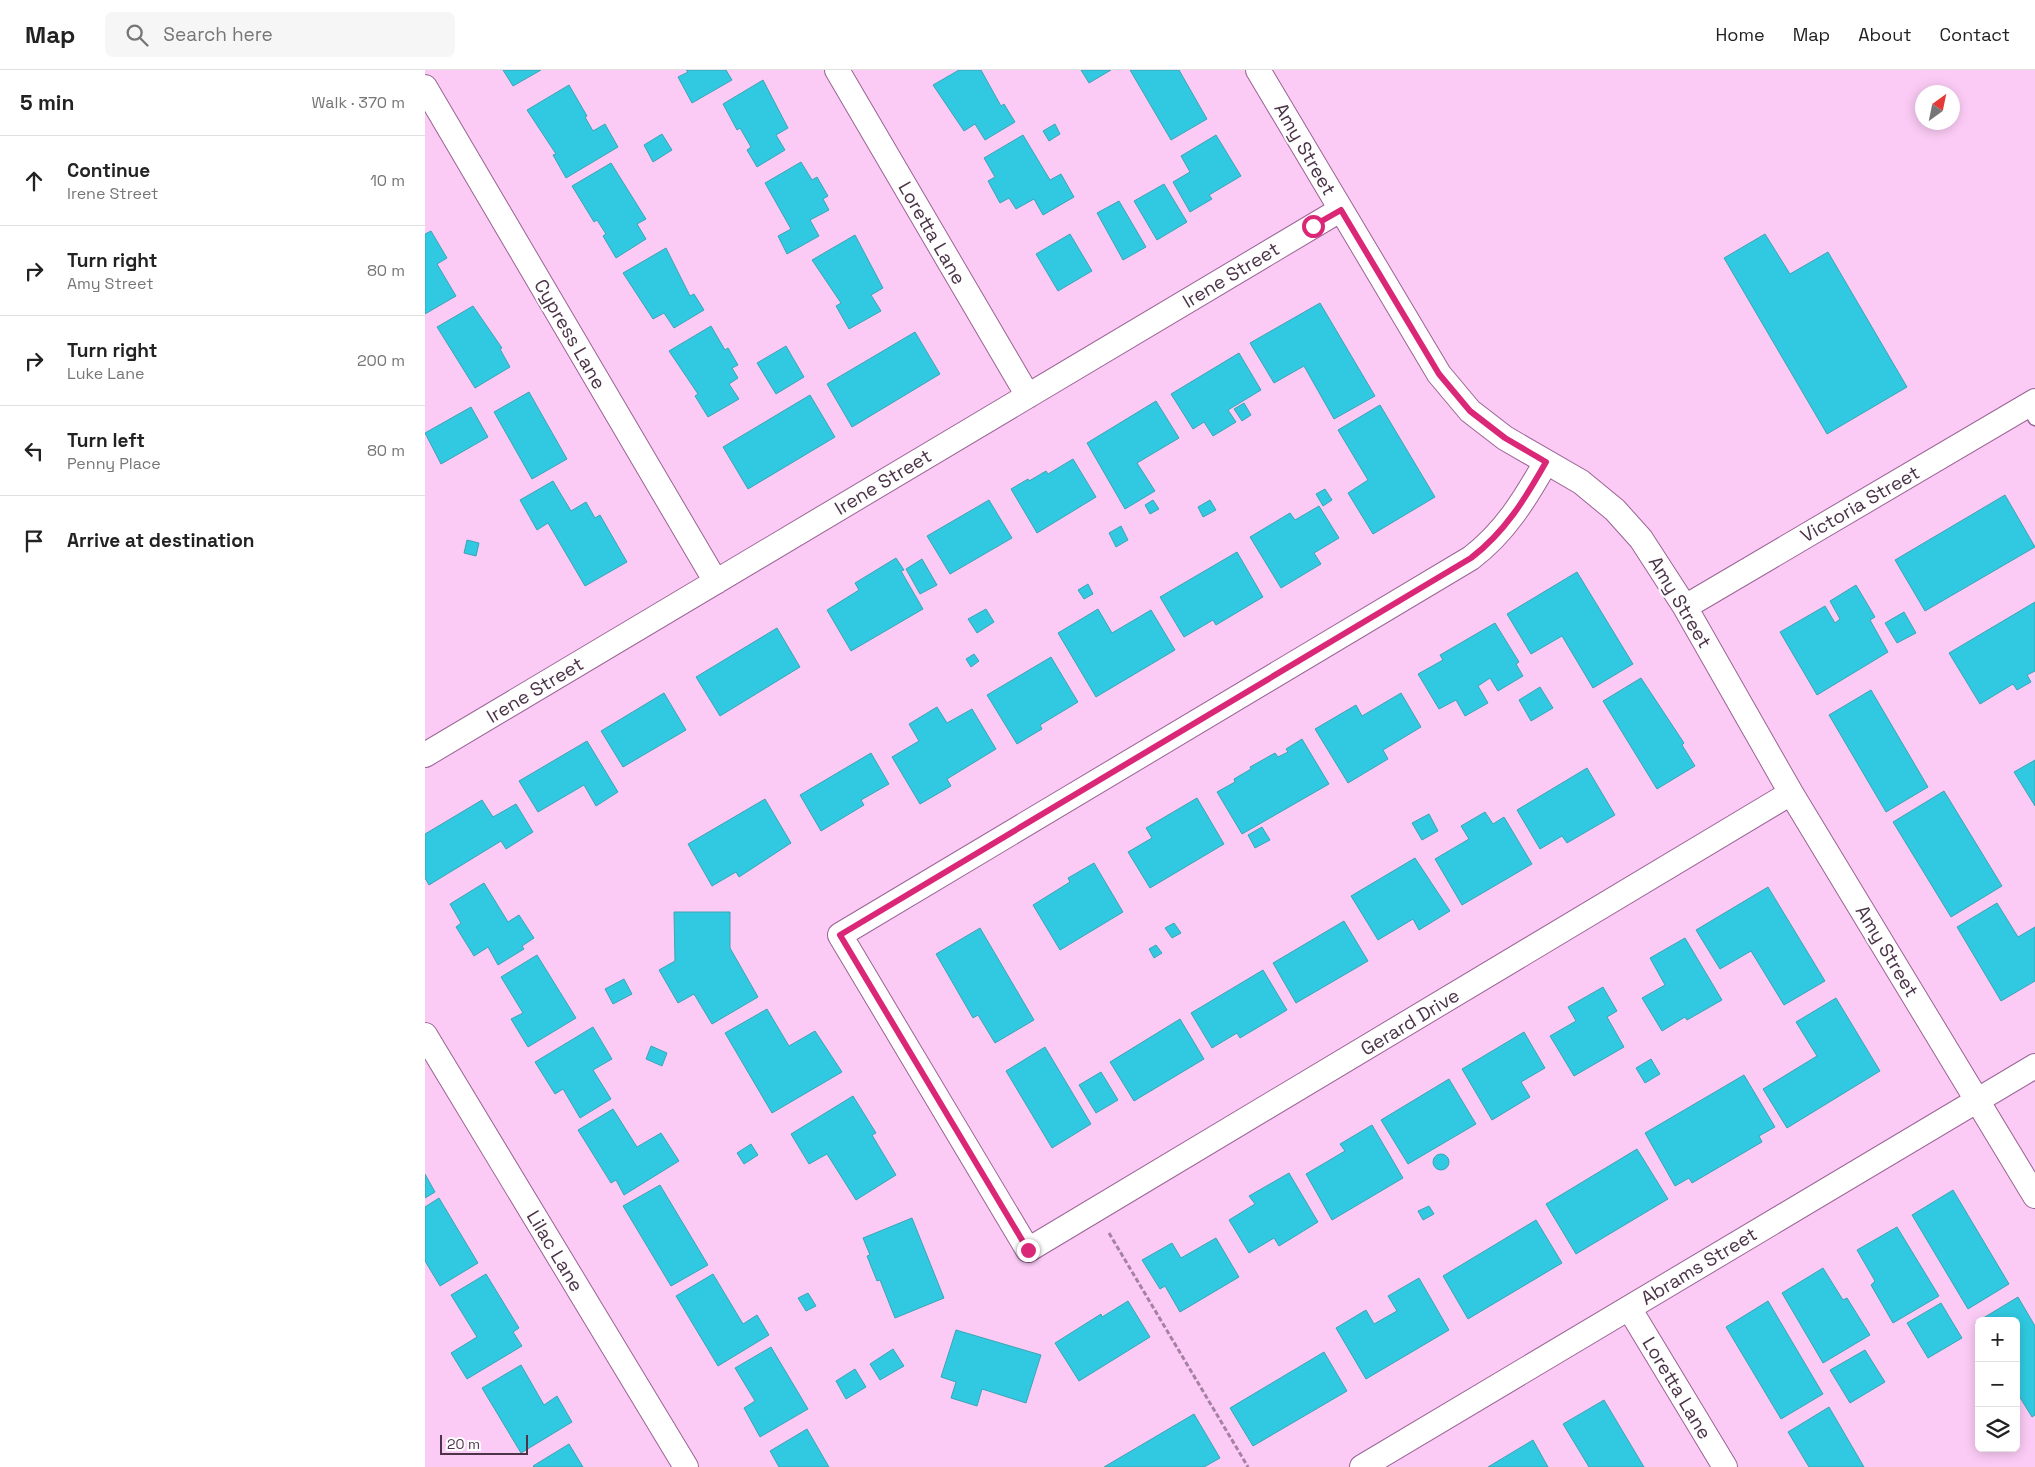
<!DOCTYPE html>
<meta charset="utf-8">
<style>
:root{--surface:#fff;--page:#f6f6f6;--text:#222;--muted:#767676;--line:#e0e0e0}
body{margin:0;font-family:"Space Grotesk",sans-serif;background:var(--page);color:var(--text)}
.controls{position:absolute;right:15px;bottom:15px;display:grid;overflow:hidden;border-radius:8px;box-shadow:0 2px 12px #0003}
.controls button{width:45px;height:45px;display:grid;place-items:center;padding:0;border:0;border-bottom:1px solid var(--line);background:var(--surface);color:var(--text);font:25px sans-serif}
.compass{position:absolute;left:1490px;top:15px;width:45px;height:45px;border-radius:50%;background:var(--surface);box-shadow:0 2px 12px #0003;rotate:33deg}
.scale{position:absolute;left:15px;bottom:12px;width:88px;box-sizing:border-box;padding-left:5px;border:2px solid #4b3348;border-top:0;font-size:14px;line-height:18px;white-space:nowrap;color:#4b3348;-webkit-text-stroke:4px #fefefe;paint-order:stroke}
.stop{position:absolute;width:15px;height:15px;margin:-11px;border:4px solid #db2777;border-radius:50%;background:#fff}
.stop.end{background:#db2777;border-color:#fff;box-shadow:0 1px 5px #0008}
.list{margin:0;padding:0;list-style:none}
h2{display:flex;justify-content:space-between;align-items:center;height:65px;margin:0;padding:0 20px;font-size:21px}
h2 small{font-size:16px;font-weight:400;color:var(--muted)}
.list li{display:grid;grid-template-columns:32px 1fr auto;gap:15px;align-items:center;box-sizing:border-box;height:90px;padding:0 20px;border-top:1px solid var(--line)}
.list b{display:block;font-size:19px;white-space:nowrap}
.list p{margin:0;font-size:16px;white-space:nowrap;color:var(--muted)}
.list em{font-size:16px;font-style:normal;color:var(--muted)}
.icon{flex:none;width:28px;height:28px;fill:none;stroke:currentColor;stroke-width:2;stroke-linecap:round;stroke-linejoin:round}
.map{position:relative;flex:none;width:1610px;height:1397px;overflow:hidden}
header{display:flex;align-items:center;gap:30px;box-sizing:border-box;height:70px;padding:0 25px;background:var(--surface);border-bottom:1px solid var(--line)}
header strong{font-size:24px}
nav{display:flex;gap:28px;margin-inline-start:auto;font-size:18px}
.search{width:350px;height:45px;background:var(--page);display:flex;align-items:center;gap:12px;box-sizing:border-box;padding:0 18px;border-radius:8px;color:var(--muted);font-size:19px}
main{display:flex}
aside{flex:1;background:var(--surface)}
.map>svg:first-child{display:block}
</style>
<header>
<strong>Map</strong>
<div class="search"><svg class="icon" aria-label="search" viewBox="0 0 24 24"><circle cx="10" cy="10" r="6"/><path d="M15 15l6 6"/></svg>Search here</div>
<nav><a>Home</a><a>Map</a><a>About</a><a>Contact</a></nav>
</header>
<main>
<aside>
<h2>5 min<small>Walk · 370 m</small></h2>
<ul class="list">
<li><svg class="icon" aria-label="ahead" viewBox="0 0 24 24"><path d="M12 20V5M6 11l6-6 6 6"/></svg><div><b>Continue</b><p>Irene Street</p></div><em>10 m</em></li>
<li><svg class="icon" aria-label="right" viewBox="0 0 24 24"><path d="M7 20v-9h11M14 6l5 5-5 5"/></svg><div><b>Turn right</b><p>Amy Street</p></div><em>80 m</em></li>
<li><svg class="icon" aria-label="right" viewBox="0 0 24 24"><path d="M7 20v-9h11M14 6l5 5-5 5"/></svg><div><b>Turn right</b><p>Luke Lane</p></div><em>200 m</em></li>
<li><svg class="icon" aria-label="left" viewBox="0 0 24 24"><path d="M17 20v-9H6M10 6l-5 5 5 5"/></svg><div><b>Turn left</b><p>Penny Place</p></div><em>80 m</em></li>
<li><svg class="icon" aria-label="arrive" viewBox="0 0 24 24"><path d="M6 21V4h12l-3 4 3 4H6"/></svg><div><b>Arrive at destination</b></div></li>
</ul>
</aside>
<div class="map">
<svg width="1610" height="1397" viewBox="0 0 1610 1397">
<rect width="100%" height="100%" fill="#fbcbf5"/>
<path fill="#30c9e1" stroke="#3da4b5" d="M78 0H116L88 16Z
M261 0H301L307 10 267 33 253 7 263 2Z
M534 0H556L576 36 579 34 590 52 560 70 550 54 539 61 508 15Z
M656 0H686L664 13Z
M705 0H754L782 49 746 70Z
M338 10 363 58 351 65 360 80 332 97 322 80 326 77 315 58 312 60 298 34Z
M144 15 162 46 160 47 168 61 180 54 193 77 141 108 128 85 131 84 102 40Z
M630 54 635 64 624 71 618 61Z
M237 64 247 80 228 92 219 75Z
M598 65 625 110 636 104 649 127 618 145 609 129 591 139 584 128 575 133 563 111 570 107 559 88Z
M791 65 816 106 784 125 787 129 765 142 748 112 765 102 756 86Z
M376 92 387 110 392 107 403 126 398 129 404 140 385 150 394 166 362 184 353 166 366 159 340 113Z
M186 93 221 149 212 154 221 169 191 188 178 166 181 164 172 150 169 152 147 116Z
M739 114 762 152 732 170 709 131Z
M694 131 721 177 698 190 672 143Z
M6 161 22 188 12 194 31 226 0 244V164Z
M645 164 667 201 633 221 611 184Z
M1340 164 1365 204 1403 182 1482 317 1402 364 1299 188Z
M430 165 458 218 446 225 456 241 424 259 411 236 416 233 387 190Z
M241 178 265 226 269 224 279 240 249 258 239 243 228 249 198 203Z
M895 233 950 326 909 349 879 296 849 313 825 273Z
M48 236 77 278 75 279 85 297 50 318 12 257Z
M286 256 300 280 303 278 313 295 307 298 313 308 304 314 314 329 283 347 270 326 273 324 244 281Z
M490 262 515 304 427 357 402 314Z
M361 276 379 307 351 324 332 293Z
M814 283 836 320 803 340 811 352 788 366 779 352 768 359 746 324Z
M104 322 142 389 107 409 69 342Z
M385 325 410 367 323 419 298 377Z
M731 331 754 368 712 393 730 421 700 439 662 373Z
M819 333 826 345 817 351 809 339Z
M955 335 1010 427 948 464 923 423 943 410 913 360Z
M46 337 63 367 16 394 0 363Z
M648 389 671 427 612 463 586 419 603 409 604 411 621 401 623 404Z
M128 411 146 441 161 432 170 448 175 445 202 492 160 516 123 453 112 460 95 430Z
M900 419 907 430 898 436 891 424Z
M1580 425 1610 477 1500 541 1470 490Z
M564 430 587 468 525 504 502 466Z
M728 430 734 439 725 444 720 435Z
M785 430 791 440 778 447 773 437Z
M894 436 914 468 889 483 896 494 856 518 825 467 865 443 870 450Z
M696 456 703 470 691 477 684 463Z
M42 470 54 473 51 486 39 483Z
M812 482 838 527 791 555 788 550 759 567 735 527Z
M471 488 479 500 476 501 498 539 426 581 402 540 434 520 430 513Z
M497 489 512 515 495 524 481 499Z
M1152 502 1208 594 1168 618 1137 566 1106 584 1082 544Z
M663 514 668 524 659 529 653 520Z
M1431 515 1450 547 1445 550 1463 582 1392 625 1355 562 1400 536 1410 553 1415 549 1405 531Z
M1610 532V601L1602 605 1606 612 1592 620 1588 614 1555 634 1524 583Z
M561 539 569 552 552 563 543 549Z
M673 539 687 563 726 540 750 580 671 627 633 563Z
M1479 542 1491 563 1472 573 1460 553Z
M1070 553 1094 592 1091 594 1098 606 1073 621 1065 608 1053 616 1063 633 1040 646 1031 630 1014 639 993 604 1018 590 1015 585Z
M352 558 375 597 295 646 271 607Z
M549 584 554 591 546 597 541 589Z
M626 587 653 632 615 655 617 659 592 674 562 625Z
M1216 608 1259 673 1257 675 1270 696 1232 719 1178 631Z
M1115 617 1128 638 1106 651 1094 630Z
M1446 620 1503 717 1461 742 1404 645Z
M239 623 261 660 198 697 176 661Z
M976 623 996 657 958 680 963 689 923 713 890 659 931 635 937 646Z
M512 637 522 653 547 639 571 679 522 709 526 716 495 734 467 687 494 671 484 654Z
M877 669 904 714 817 764 792 722 810 712 809 709 826 699 825 697 850 683 853 687 863 682 861 679Z
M162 671 193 722 171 736 159 715 113 742 94 711Z
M446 683 464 714 436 730 439 735 396 761 375 725Z
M1610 690V736L1589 702Z
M1162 698 1190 745 1142 773 1137 766 1115 779 1092 740Z
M1519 721 1577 816 1526 847 1468 752Z
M772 728 799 774 725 818 703 782 727 768 721 758Z
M340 729 366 773 314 807 311 802 287 816 263 774Z
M57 730 68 747 91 734 108 762 81 779 76 771 4 815 0 808V764Z
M1060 742 1068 754 1079 747 1107 794 1037 835 1010 789 1044 769 1036 756Z
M1004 744 1013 761 997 770 987 753Z
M837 757 845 770 830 778 823 765Z
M990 788 1025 841 994 860 988 849 953 870 926 826Z
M669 793 698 842 635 880 608 835 645 812 643 808Z
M59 813 83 852 94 845 109 868 97 876 99 879 73 895 63 877 49 886 31 857 36 853 25 834Z
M1343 817 1400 911 1359 935 1326 881 1295 899 1271 860Z
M1572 833 1593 867 1610 857V911L1576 931 1532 857Z
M249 842H305V878L333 927 287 954 269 924 253 933 234 900 250 891Z
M919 851 943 891 871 933 848 893Z
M749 853 756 863 747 868 740 858Z
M555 858 609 950 570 973 553 945 548 948 511 884Z
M1260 868 1297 930 1262 950 1260 947 1237 961 1217 928 1240 915 1225 888Z
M731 875 737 883 729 888 724 879Z
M112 885 151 948 103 977 86 949 98 943 76 907Z
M838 900 862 940 815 968 812 963 787 978 766 943Z
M199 909 207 924 188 934 180 919Z
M1178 917 1192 941 1182 947 1199 977 1149 1006 1125 966 1151 951 1143 937Z
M1411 928 1455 1001 1362 1058 1338 1019 1392 986 1371 952Z
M342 939 364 976 390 961 417 1002 347 1043 300 963Z
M755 949 779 989 709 1031 685 992Z
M168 957 187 989 168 1000 186 1029 155 1048 138 1019 130 1024 110 992Z
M1099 962 1120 998 1096 1012 1105 1027 1067 1050 1037 999Z
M226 976 242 983 237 996 221 989Z
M620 977 666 1054 627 1078 581 1001Z
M1226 989 1235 1004 1220 1013 1211 998Z
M676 1002 693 1030 671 1043 654 1015Z
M1319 1005 1350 1057 1334 1066 1337 1072 1267 1113 1264 1108 1250 1116 1220 1063Z
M1024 1009 1051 1054 983 1094 956 1050Z
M428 1026 451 1063 447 1065 471 1105 431 1130 402 1084 384 1094 366 1064Z
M188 1039 212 1077 236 1063 254 1091 199 1125 191 1110 186 1113 153 1060Z
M947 1055 978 1108 907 1150 881 1104 920 1081 915 1074Z
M326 1074 333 1085 319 1094 312 1083Z
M1212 1079 1243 1129 1151 1184 1121 1134Z
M1008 1092a8 8 0 1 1 16 0a8 8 0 1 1-16 0Z
M864 1103 893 1152 854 1176 849 1168 824 1183 804 1150 830 1134 824 1126Z
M0 1104 10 1122 0 1128Z
M235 1115 283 1195 246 1216 198 1136Z
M1528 1120 1584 1214 1543 1239 1487 1145Z
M14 1128 53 1193 15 1216 0 1191V1137Z
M1004 1136 1009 1144 998 1150 993 1141Z
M487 1148 519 1228 470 1248 455 1210 452 1211 442 1186 445 1185 438 1168Z
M1111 1150 1137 1193 1043 1249 1018 1206Z
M1472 1157 1514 1226 1468 1253 1446 1215 1450 1211 1432 1180Z
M791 1168 814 1207 755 1242 740 1216 735 1219 717 1190 747 1173 756 1188Z
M1398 1198 1418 1230 1422 1228 1445 1265 1398 1293 1357 1223Z
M61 1204 94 1258 88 1262 97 1276 42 1309 26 1283 52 1267 26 1225Z
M288 1204 318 1254 332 1245 344 1265 293 1296 251 1226Z
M994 1208 1024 1260 941 1309 911 1258 941 1240 949 1254 972 1241 963 1226Z
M383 1223 391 1236 381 1241 373 1228Z
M1593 1227 1610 1256V1345L1607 1347 1591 1321V1251H1554V1258L1550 1253Z
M703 1231 725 1267 654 1311 630 1273 676 1244 677 1247Z
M1343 1231 1398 1324 1356 1349 1301 1257Z
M1516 1233 1537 1268 1503 1288 1482 1253Z
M531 1260 616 1285 601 1333 557 1319 552 1336 526 1328 531 1312 516 1307Z
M346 1277 383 1339 335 1367 319 1338 330 1331 310 1298Z
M468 1279 479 1296 455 1310 445 1294Z
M1440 1280 1460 1312 1425 1333 1405 1300Z
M899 1282 922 1321 828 1376 805 1338Z
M96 1295 119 1335 132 1326 147 1352 96 1383 57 1318Z
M430 1299 441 1317 421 1329 411 1311Z
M1179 1330 1219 1397H1164L1138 1354Z
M1404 1337 1439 1397H1384L1363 1362Z
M769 1344 795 1388 779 1397H679Z
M382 1359 404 1397H354L345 1381Z
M1108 1370 1123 1397H1063Z
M144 1374 158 1397H109L108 1396Z"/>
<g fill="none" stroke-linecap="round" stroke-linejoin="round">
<g stroke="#9a6494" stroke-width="15">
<path id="lane" d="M1602 336 1610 349"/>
</g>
<g stroke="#9a6494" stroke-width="26">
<path id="street" d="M412 0 603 326
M833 0 1014 304 1045 341 1080 368 1156 412 1190 440 1216 469 1260 537 1366 723 1610 1126
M0 17 291 512
M1121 392C1100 429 1080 462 1046 488L415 865 603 1180 1366 723
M1260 537 1610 331
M0 685 915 140
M0 965 261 1397
M1204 1238 1300 1397
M937 1397 1610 996"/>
</g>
<path stroke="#a682a2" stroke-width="3" stroke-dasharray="5 2.5" stroke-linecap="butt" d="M684 1163 823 1397"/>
<use href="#lane" stroke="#fff" stroke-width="12"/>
<use href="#street" stroke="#fff" stroke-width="24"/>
</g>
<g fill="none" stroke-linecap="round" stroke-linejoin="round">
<path stroke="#db2777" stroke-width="6" d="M603 1180 415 865 1046 488C1080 462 1100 429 1121 392L1080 368 1045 341 1014 304 916 140 888 156"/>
</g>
<g text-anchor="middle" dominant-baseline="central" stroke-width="4.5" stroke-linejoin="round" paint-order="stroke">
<g font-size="19" fill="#4b3348" stroke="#fefefe">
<text transform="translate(880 79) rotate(60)">Amy Street</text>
<text transform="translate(507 163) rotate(60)">Loretta Lane</text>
<text transform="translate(806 205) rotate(-31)">Irene Street</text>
<text transform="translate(145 264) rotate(60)">Cypress Lane</text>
<text transform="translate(458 412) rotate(-31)">Irene Street</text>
<text transform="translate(1435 434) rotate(-30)">Victoria Street</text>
<text transform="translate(1255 532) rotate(59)">Amy Street</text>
<text transform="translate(110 620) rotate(-31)">Irene Street</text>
<text transform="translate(1462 881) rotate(59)">Amy Street</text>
<text transform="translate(985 952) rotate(-31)">Gerard Drive</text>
<text transform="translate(130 1181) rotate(59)">Lilac Lane</text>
<text transform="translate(1274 1196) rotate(-31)">Abrams Street</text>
<text transform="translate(1252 1318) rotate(59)">Loretta Lane</text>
</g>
</g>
</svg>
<div class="controls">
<button>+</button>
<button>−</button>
<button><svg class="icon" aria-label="layers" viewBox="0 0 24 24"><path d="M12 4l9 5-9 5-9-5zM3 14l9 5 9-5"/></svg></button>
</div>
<svg class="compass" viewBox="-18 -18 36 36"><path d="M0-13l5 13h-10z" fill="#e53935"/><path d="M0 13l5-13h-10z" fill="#767676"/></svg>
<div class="scale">20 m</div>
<div class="stop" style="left:888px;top:156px"></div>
<div class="stop end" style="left:603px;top:1180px"></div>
</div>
</main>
